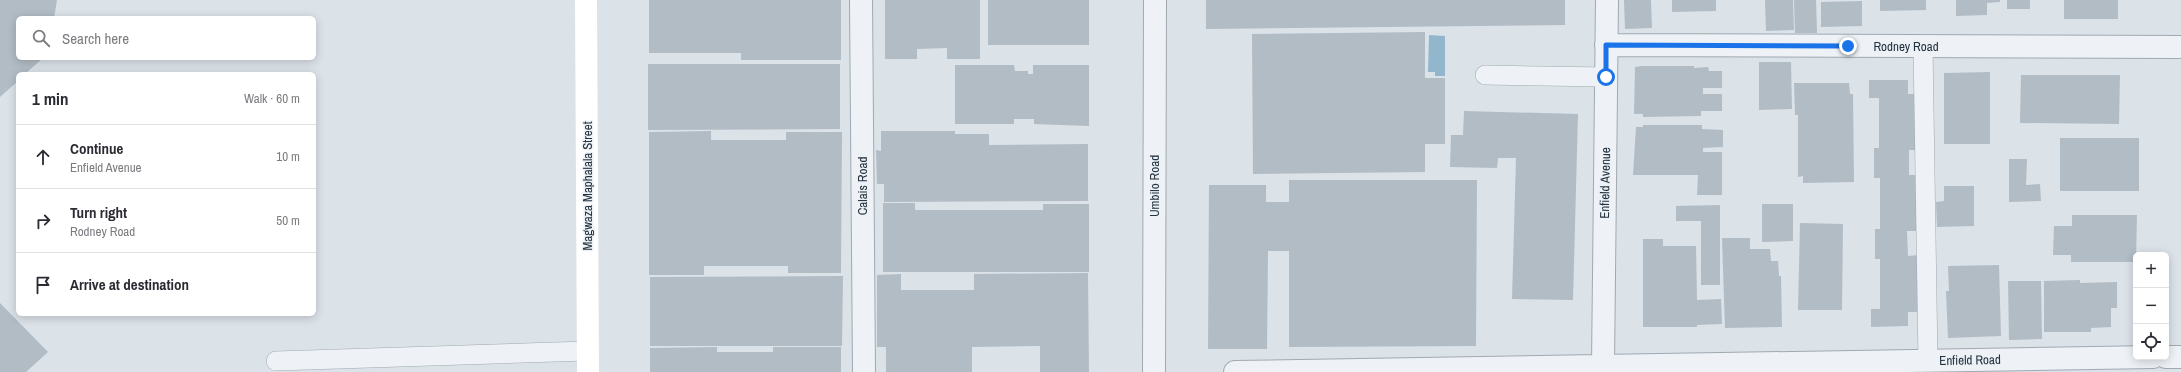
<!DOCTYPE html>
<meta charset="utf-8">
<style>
:root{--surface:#fff;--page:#f2f2f3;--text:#2b2b33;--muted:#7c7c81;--line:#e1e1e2}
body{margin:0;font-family:"Archivo Narrow",sans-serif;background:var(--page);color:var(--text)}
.controls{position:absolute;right:12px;bottom:12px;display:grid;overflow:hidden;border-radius:6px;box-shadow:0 2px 10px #0003}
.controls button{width:36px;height:36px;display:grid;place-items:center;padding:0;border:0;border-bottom:1px solid var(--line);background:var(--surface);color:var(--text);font:20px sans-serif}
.stop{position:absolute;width:12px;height:12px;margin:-9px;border:3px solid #1a73e8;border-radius:50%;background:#fff}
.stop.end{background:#1a73e8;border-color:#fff;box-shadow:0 1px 4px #0008}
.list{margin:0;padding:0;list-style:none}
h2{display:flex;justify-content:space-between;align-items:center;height:52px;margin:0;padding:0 16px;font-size:17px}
h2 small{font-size:13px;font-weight:400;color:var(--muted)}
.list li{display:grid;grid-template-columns:26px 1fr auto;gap:12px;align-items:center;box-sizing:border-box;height:64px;padding:0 16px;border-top:1px solid var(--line)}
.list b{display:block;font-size:15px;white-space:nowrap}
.list p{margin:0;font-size:13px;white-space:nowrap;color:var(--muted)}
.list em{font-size:13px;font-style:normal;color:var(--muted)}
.icon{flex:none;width:22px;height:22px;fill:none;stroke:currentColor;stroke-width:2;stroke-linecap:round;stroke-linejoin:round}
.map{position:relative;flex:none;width:2181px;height:372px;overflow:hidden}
.search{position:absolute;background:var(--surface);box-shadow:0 2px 10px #0003;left:16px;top:16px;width:300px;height:44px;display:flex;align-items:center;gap:10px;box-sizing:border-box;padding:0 14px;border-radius:6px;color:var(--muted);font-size:15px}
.panel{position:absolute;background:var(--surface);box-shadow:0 2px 10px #0003;left:16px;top:72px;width:300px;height:244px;border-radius:6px}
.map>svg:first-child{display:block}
</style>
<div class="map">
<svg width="2181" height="372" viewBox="0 0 2181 372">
<rect width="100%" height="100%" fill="#dbe2e8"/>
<path fill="#92b6cc" d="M1429 35 1445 36V76H1435V72H1428Z"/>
<path fill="#b2bcc5" d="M0 0H57L54 18H18V58H43L25 74H18V81L0 97Z
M649 0H841V60H741V53H649Z
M885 0H980V59H947V48L917 49V59H885Z
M988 0H1089V45H988Z
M1206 0H1565V25L1206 29Z
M1624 0H1651L1652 28 1625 29Z
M1672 0H1716V11L1672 12Z
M1765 0H1793L1794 30 1766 31Z
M1794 0H1816L1817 33H1795Z
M1880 0H1926V10L1880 11Z
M1956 0H2000V2L1987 3V15L1956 16Z
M2007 0H2030V9H2007Z
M2064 0H2118V19H2064Z
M1862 1V26L1821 27V2Z
M1425 32V78H1445V144H1425V172L1253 174 1252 34Z
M1759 62H1791L1792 109 1759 110Z
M648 64H840V129L648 130Z
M955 65H1014L1015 71H1028V74H1033V65H1089V126L1034 124V119H1014V124H955Z
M1642 66H1694V68L1708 67 1709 71H1722V88H1703V94H1722V111H1701V116L1643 117V114H1634L1635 67Z
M1990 72V144H1944V73Z
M2021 75H2120L2119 124 2020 123Z
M1869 80H1908V94H1917L1918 150H1909V175H1917L1918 231H1907L1908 256 1918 255V312H1908V326L1871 327V309H1880V259H1875V229H1880V178H1874V148H1879V98H1869Z
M1794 83H1849L1850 94H1853L1854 182 1803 183V176L1798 177V115H1795Z
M1464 111 1578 114 1573 300 1512 299 1516 158H1498L1497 168 1450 167 1451 135H1463Z
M1643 125H1702V129L1723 130V147L1703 148V152H1722V195H1697L1698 175H1633L1636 127H1643Z
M711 131V140H786V132H842L841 273H788V266H704V275H649V132Z
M881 131H955V134H989V145L1088 144V201L884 202V184H877L876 150 881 151Z
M2060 138H2139V191H2060Z
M2009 159H2027L2026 185 2040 184 2041 201 2009 202Z
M1289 180H1477L1476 346 1289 347V251H1268L1267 349H1208L1209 185H1266V202H1289Z
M1944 186H1974V226L1937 227 1936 202 1944 201Z
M883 203H915V210H1043V204H1089V272H883Z
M1762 204H1793V241L1762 242Z
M1720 205V285H1701V221H1676V206Z
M2072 215H2137L2136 262H2071V255H2053L2054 226H2072Z
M1800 223 1843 224 1842 310H1798Z
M1722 238H1750V249H1770L1771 261H1778L1779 276H1781L1782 327 1725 328Z
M1643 239H1663V246H1696L1697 300 1721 299 1722 324 1697 325V327H1643Z
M1999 265 2001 336 1948 338 1946 291H1949L1948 266Z
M1088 273 1089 372H1040V346L972 347V372H886V347H877V275L901 274V290H974V274Z
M843 276 842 346H650V277Z
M2080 280V283L2117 282V308H2111V327L2091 328V332H2044V281Z
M2008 281H2041L2042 339 2009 340Z
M0 303 48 352 26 372H0Z
M717 347V352H773V347H841V372H650V348Z"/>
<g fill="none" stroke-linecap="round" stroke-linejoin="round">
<g stroke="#a0a9b2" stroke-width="20">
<path id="service" d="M1923 46 1928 361
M1485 75 1606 77
M276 361 587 351"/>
</g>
<g stroke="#a0a9b2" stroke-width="24">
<path id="minor" d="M861 0 864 372
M1606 45 2181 47
M2166 357H2181
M1603 366 1607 0
M1235 372 2153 357"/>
</g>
<g stroke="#a0a9b2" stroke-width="24">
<path id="tertiary" d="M1154 372 1155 0"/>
</g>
<use href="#service" stroke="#eef2f6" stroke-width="19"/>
<use href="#minor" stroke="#eef2f6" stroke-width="22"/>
<use href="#tertiary" stroke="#eef2f6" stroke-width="22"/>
<path stroke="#fff" stroke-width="22" d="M586 0 588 372"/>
</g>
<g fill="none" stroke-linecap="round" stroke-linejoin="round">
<path stroke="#1a73e8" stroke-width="5" d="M1606 77V45L1848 46"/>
</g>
<g text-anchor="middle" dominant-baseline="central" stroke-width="3" stroke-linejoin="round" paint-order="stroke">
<g font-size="13" fill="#24313f" stroke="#ebf1f5">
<text x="1906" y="46">Rodney Road</text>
<text transform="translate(1605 183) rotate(-89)">Enfield Avenue</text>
<text transform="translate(587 186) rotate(-90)">Magwaza Maphalala Street</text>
<text transform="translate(862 186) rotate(-90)">Calais Road</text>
<text transform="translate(1154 186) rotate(-90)">Umbilo Road</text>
<text transform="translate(1970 360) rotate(-1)">Enfield Road</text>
</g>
</g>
</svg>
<div class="controls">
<button>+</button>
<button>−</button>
<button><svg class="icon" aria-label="locate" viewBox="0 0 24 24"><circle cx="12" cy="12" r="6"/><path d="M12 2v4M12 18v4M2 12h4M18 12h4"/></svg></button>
</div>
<div class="stop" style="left:1606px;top:77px"></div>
<div class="stop end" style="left:1848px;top:46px"></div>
<div class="search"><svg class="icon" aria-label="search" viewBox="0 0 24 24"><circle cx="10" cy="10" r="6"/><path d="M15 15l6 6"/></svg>Search here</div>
<section class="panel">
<h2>1 min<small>Walk · 60 m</small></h2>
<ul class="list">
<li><svg class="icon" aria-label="ahead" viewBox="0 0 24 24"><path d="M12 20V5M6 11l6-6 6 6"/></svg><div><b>Continue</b><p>Enfield Avenue</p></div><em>10 m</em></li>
<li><svg class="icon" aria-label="right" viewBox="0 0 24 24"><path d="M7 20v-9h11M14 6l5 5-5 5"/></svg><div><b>Turn right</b><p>Rodney Road</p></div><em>50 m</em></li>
<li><svg class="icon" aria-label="arrive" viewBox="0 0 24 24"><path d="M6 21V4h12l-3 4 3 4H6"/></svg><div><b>Arrive at destination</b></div></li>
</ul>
</section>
</div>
